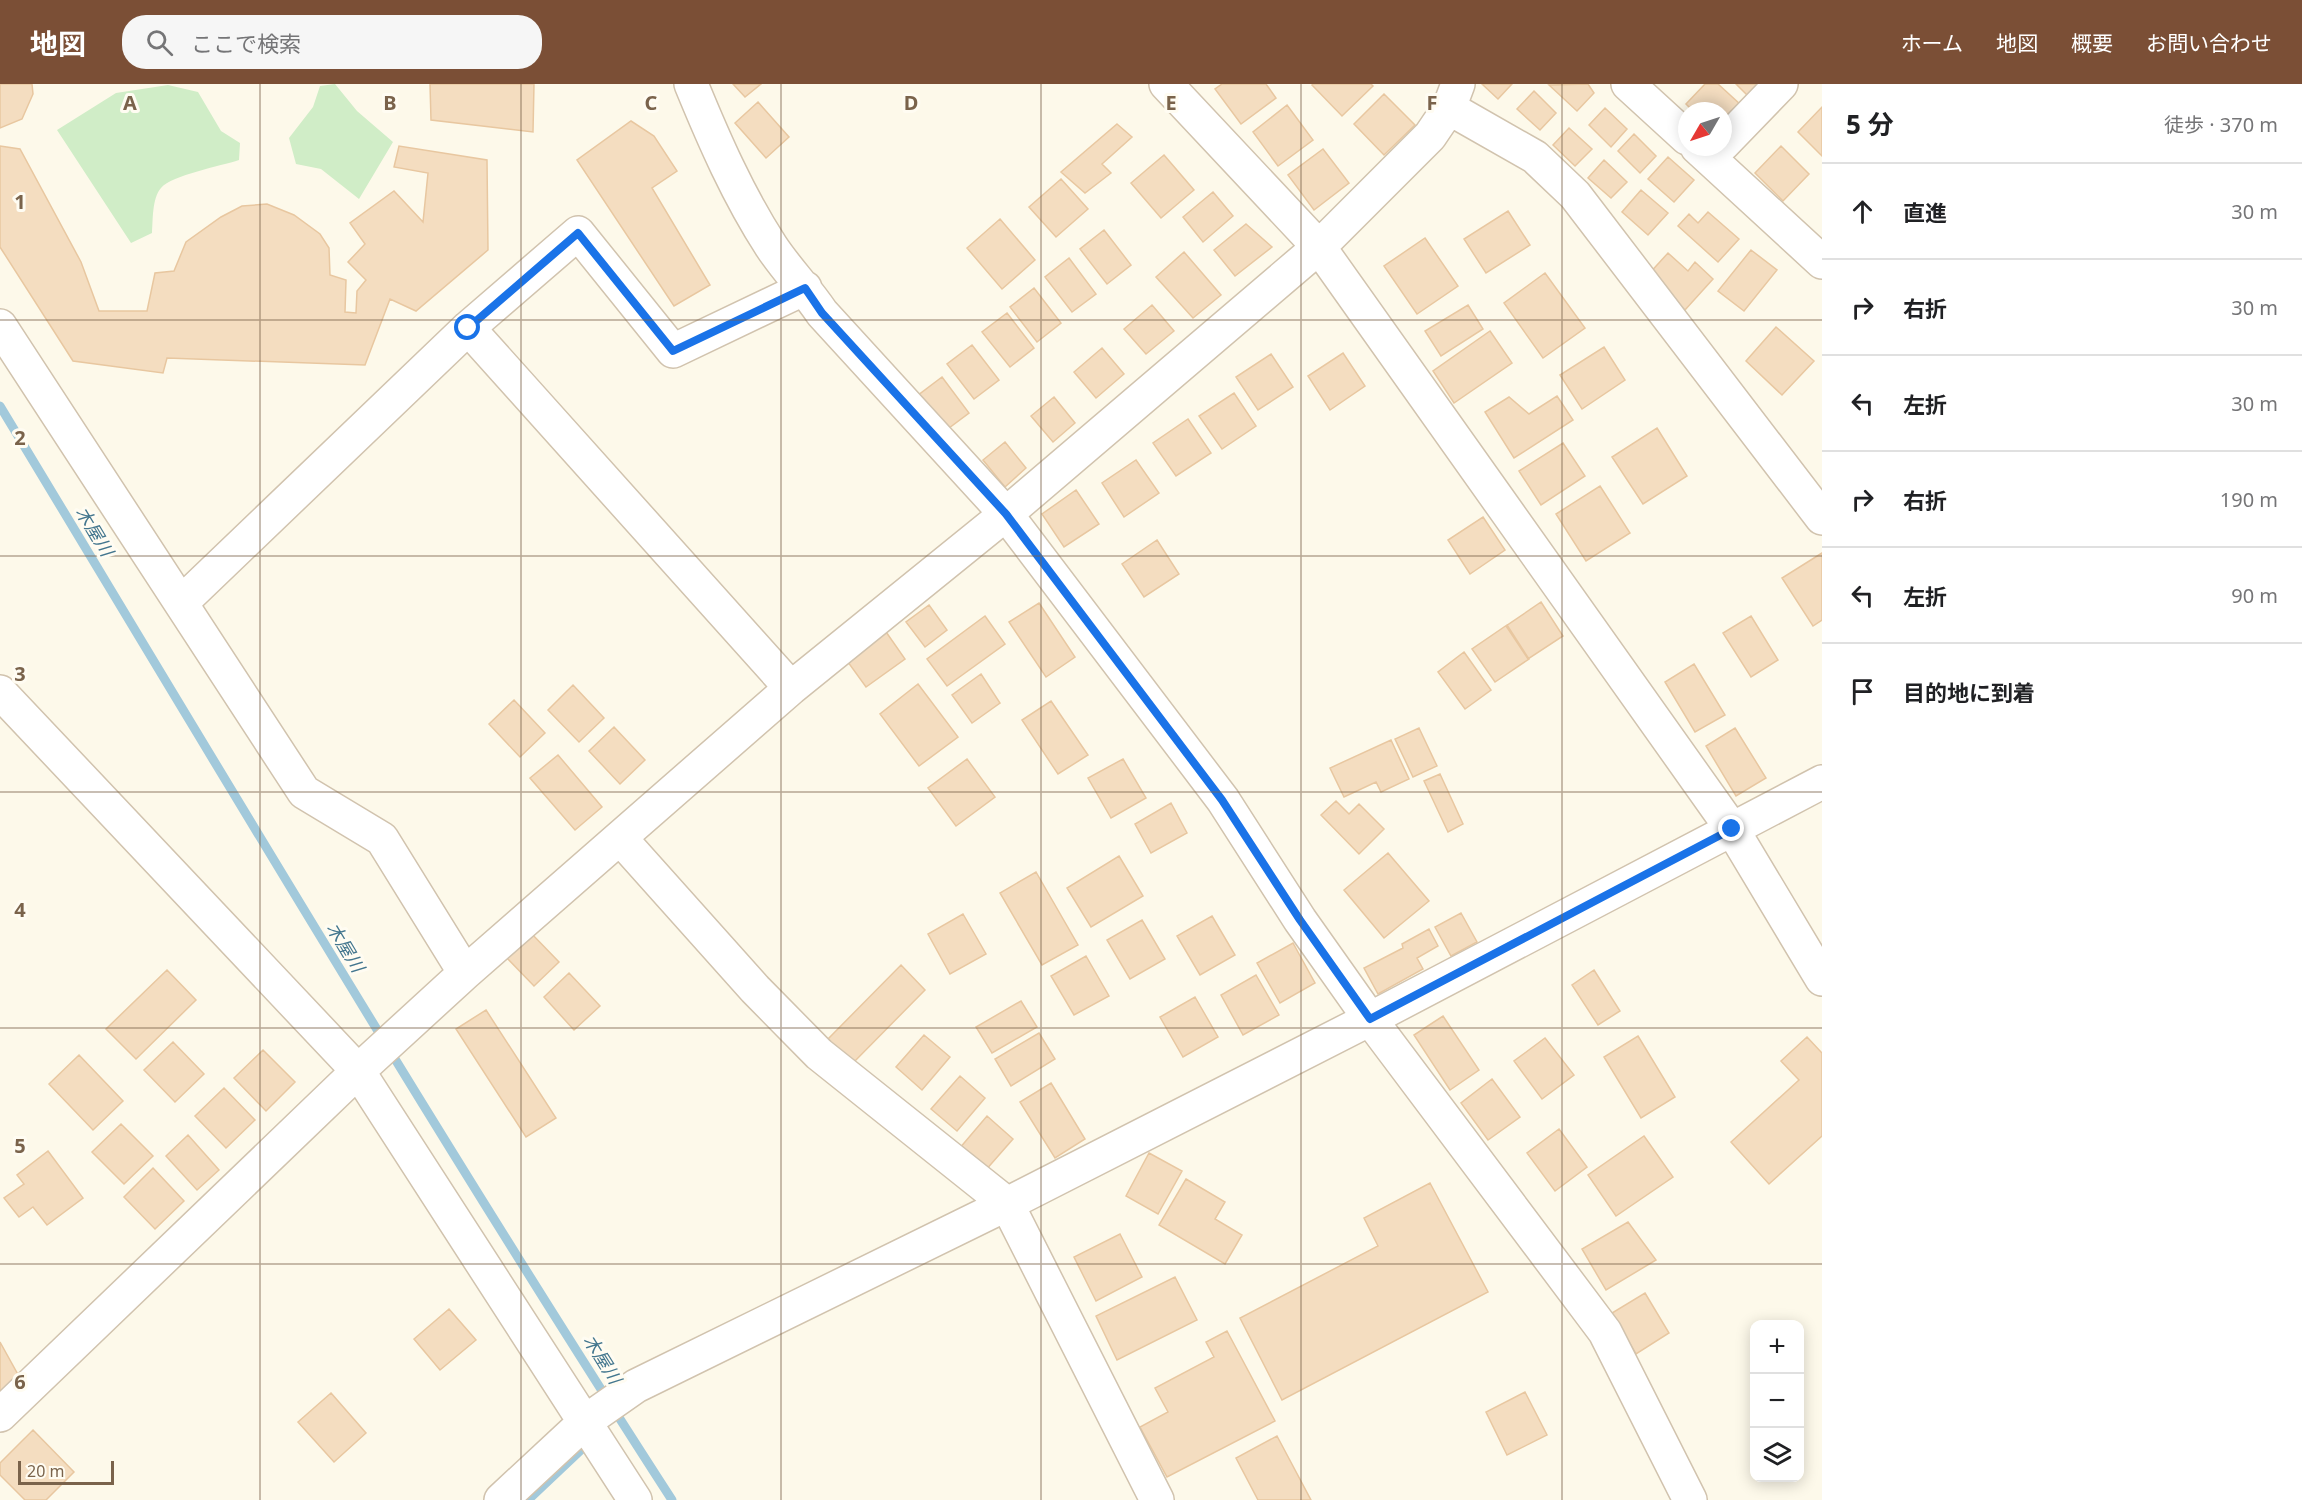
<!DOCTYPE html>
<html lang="ja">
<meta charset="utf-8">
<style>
:root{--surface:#fff;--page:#f6f6f6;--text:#202124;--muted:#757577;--line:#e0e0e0;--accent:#7b4f36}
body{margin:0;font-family:"Noto Sans","Noto Sans JP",sans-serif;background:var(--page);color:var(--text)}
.controls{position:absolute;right:18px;bottom:18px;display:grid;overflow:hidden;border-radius:12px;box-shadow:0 3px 15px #0003}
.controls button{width:54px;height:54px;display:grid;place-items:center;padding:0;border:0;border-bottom:2px solid var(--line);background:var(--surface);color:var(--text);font:30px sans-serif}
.compass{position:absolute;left:1678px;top:18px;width:54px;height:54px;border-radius:50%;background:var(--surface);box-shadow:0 3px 15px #0003;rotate:231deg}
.scale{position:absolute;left:18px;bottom:15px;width:96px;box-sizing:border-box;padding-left:6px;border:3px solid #7a634b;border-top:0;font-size:16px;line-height:21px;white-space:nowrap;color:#7a634b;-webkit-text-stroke:4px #fffcf2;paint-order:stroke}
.stop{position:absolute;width:18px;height:18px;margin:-14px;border:4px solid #1a73e8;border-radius:50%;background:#fff}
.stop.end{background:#1a73e8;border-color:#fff;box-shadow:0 2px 6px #0008}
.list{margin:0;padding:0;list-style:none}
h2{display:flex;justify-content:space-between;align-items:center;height:78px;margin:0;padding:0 24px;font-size:26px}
h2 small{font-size:20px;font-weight:400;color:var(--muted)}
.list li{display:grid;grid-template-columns:39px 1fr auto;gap:18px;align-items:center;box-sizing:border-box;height:96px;padding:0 24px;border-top:2px solid var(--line)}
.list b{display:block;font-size:22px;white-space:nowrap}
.list em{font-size:20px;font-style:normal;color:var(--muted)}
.icon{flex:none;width:33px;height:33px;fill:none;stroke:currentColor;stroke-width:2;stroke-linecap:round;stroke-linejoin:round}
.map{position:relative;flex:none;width:1822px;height:1416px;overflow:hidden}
header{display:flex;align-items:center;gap:36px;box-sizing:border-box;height:84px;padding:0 30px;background:var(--accent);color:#fff}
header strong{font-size:28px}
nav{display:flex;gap:33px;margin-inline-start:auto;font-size:21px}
.search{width:420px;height:54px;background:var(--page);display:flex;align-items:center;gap:15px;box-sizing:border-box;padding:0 21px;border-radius:24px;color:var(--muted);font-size:22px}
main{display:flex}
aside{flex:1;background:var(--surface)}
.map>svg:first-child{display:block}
</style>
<header>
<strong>地図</strong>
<div class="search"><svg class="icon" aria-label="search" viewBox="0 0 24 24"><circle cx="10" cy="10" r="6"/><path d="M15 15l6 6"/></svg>ここで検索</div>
<nav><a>ホーム</a><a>地図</a><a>概要</a><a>お問い合わせ</a></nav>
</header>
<main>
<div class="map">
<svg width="1822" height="1416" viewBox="0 0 1822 1416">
<rect width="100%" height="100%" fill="#fdf9ea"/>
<path fill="#d0edc7" d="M335 0 357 27 393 58 359 115 321 85 296 80 289 54 313 23 320 2Z
M168 1 198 8 221 47 240 59 239 76C221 82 172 91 161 104 152 114 153 136 152 149L131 159 57 46 116 9Z"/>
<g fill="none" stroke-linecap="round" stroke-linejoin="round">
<path stroke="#a2c9db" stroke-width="9" d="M0 322C221 688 440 1057 672 1416
M528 1416 582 1365"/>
</g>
<path fill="#f4ddc0" stroke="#e8c7a0" stroke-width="1.5" d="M0 0H32L33 10 22 35 0 44Z
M430 0H534L533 48 431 36Z
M733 0H761L745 13Z
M1222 0H1266L1276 14 1241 40 1215 5Z
M1313 0H1371L1373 2 1342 32 1312 1Z
M1482 0H1512L1498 15Z
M1588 0 1594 9 1577 27 1549 1Z
M1705 0H1718L1741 21 1723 40V27H1693L1686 20Z
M1736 0H1758L1747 11Z
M1534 7 1556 29 1540 46 1517 25Z
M1384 10 1415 41 1384 71 1354 40Z
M758 18 789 53 766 74 735 39Z
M1287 21 1313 56 1278 82 1253 48Z
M1822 23V72L1798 48Z
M1605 24 1627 45 1611 63 1589 41Z
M631 37 654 52 677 87 652 104 710 201 674 222 577 76Z
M1117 40 1132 53 1102 80 1111 89 1085 109 1061 88Z
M1569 44 1592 65 1575 82 1553 61Z
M1634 50 1656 72 1640 89 1618 67Z
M0 62 20 65 81 178 99 227H147L155 189 174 187 186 158 221 133 242 122 267 120 294 131 320 150 329 164 330 191 346 196 345 228 356 229 357 207 366 196 348 178 365 160 350 139 394 107 423 138 428 89 394 83 399 62 487 76 488 166 416 227 390 215 365 281 167 274 163 289 73 277 0 163Z
M1781 62 1809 90 1783 117 1755 89Z
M1323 65 1349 99 1314 126 1288 91Z
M1164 71 1194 106 1161 134 1131 99Z
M1668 73 1694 96 1674 118 1648 95Z
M1604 76 1627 98 1611 114 1588 94Z
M1061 95 1088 125 1056 153 1029 123Z
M1641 106 1668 129 1648 151 1622 128Z
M1213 108 1233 132 1203 158 1183 133Z
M1508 127 1530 161 1486 189 1464 155Z
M1708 128 1739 155 1718 178 1678 142 1689 130 1698 139Z
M1000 135 1035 176 1002 205 967 164Z
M1246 140 1272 163 1235 192 1214 166Z
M1104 146 1131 181 1107 200 1080 165Z
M1425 154 1458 202 1417 230 1384 182Z
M1751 166 1777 186 1744 227 1718 207Z
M1184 168 1221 211 1193 234 1156 193Z
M1668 169 1688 187 1695 178 1713 195 1685 226 1647 192Z
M1069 174 1096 210 1072 228 1045 193Z
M1545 189 1585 244 1543 274 1504 219Z
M1034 204 1061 239 1037 258 1010 223Z
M1152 221 1174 247 1146 270 1124 245Z
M1468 221 1483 245 1441 272 1425 247Z
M1007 229 1034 264 1010 283 982 248Z
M1776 243 1814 277 1782 311 1746 277Z
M1490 247 1512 279 1454 319 1433 287Z
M972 261 999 296 974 315 947 280Z
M1604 263 1625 296 1582 325 1560 291Z
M1102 264 1124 290 1096 314 1074 288Z
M1343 269 1365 302 1330 326 1308 292Z
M1271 270 1293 303 1258 326 1236 293Z
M942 293 969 329 945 347 917 312Z
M1234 309 1256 342 1222 365 1199 332Z
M1557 312 1573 336 1514 374 1485 328 1509 313 1529 330Z
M1054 313 1075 339 1053 358 1031 332Z
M1188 335 1211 369 1176 392 1153 359Z
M1657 344 1687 392 1643 420 1612 373Z
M1005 358 1026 384 1005 403 983 376Z
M1563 359 1585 392 1541 421 1519 387Z
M1136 376 1159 409 1124 433 1102 399Z
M1600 402 1630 449 1586 477 1556 430Z
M1076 406 1099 440 1064 463 1042 430Z
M1483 433 1505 466 1470 490 1448 456Z
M1157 456 1179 490 1144 513 1122 480Z
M1822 469V536L1813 542 1782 494Z
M1541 518 1563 552 1528 575 1506 542Z
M1039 519 1075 573 1046 593 1009 538Z
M929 521 947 546 925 563 906 538Z
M985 532 1005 560 947 602 927 575Z
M1751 532 1778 576 1751 593 1723 549Z
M1507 541 1529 575 1495 598 1472 565Z
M884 545 905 575 866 603 845 574Z
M1464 568 1491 606 1465 625 1438 588Z
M1694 580 1725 631 1695 648 1665 598Z
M981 590 1000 619 972 639 952 611Z
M918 600 958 653 919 682 880 630Z
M573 601 604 634 579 658 548 626Z
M514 616 545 649 520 673 489 640Z
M1051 617 1088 671 1058 690 1022 636Z
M614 643 645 676 620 700 589 667Z
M1419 644 1437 682 1413 693 1395 655Z
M1735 644 1766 694 1736 712 1706 662Z
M1391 656 1409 695 1381 708 1376 698 1344 713 1330 684Z
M558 671 602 723 575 746 530 694Z
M967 675 995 713 956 742 928 704Z
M1123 675 1146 714 1111 734 1088 694Z
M1440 690 1463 740 1448 748 1424 697Z
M1336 717 1349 730 1359 720 1384 745 1359 770 1321 731Z
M1171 719 1187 749 1151 769 1135 740Z
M1388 769 1429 817 1384 854 1344 806Z
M1119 772 1143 812 1091 843 1067 804Z
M1036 788 1078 861 1042 881 1000 809Z
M1461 829 1477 858 1451 872 1435 843Z
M963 830 986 870 950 890 928 850Z
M1212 832 1235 871 1200 891 1177 852Z
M1142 836 1165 875 1130 895 1107 856Z
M1429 845 1438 862 1417 874 1423 885 1378 910 1364 884 1403 864 1402 860Z
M528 846 559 878 534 902 503 870Z
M1293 859 1315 899 1280 919 1257 879Z
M1086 872 1109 912 1074 931 1051 892Z
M901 881 925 906 852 980 827 956Z
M167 886 196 916 136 975 106 945Z
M1594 886 1620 927 1598 941 1572 901Z
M569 889 600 922 574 946 544 913Z
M1256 891 1279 931 1243 951 1221 911Z
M1195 913 1218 953 1183 973 1160 933Z
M1021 917 1037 943 992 969 976 943Z
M486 926 556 1034 526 1053 456 945Z
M1443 932 1479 986 1450 1006 1414 951Z
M1039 949 1055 975 1011 1002 995 975Z
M924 951 950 973 922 1006 896 983Z
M1638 952 1675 1013 1641 1034 1604 973Z
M1807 953 1822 969V1052L1769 1100 1731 1058 1799 996 1781 977Z
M1545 954 1574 991 1542 1015 1514 977Z
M173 958 204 990 175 1018 144 986Z
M263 966 295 998 266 1027 234 994Z
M79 971 123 1017 93 1046 49 1000Z
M960 992 985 1014 957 1047 931 1025Z
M1492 995 1520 1033 1488 1056 1461 1019Z
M1051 999 1085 1055 1055 1074 1020 1018Z
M224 1004 255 1036 226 1064 195 1032Z
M987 1032 1013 1055 985 1087 959 1065Z
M121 1040 153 1072 124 1100 92 1068Z
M1559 1045 1587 1083 1555 1107 1527 1069Z
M188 1051 219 1086 197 1106 166 1072Z
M1644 1052 1673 1093 1616 1132 1588 1091Z
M48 1067 83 1114 47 1141 33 1123 19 1133 4 1114 24 1100 17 1091Z
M1149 1069 1182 1087 1158 1130 1126 1112Z
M153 1084 184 1117 155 1145 124 1113Z
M1186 1095 1225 1118 1215 1135 1242 1151 1225 1180 1159 1141Z
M1430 1099 1488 1208 1282 1316 1240 1234 1378 1162 1364 1134Z
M1628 1138 1656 1176 1606 1206 1582 1165Z
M1120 1150 1142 1193 1096 1217 1074 1173Z
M1175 1193 1197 1236 1117 1276 1096 1232Z
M1645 1209 1669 1249 1636 1270 1612 1229Z
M449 1225 476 1256 440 1286 414 1255Z
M1227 1247 1275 1337 1167 1393 1140 1343 1168 1328 1155 1304 1214 1273 1206 1258Z
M0 1258 21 1296 0 1307Z
M1525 1308 1547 1351 1507 1371 1486 1328Z
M331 1309 366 1349 334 1378 298 1338Z
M33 1346 74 1388 46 1416H25L0 1391V1379Z
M1277 1352 1311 1416H1258L1236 1374Z"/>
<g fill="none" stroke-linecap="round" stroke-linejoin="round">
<g stroke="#d1c3ae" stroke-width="36">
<path id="minor" d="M691 0C714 56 738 111 771 162 786 185 806 205 822 229L1006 430 1223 716 1300 836 1370 935 1605 1248 1690 1416
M1166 0 1319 163 1732 745 1822 895
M1628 0 1687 54
M1449 24 1535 73 1575 111 1822 434
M1723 60 1781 0
M1697 63 1822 178
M0 242 304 708 382 755 465 889
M468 244 791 604
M181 519 468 244 578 149 673 267 805 204
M0 608 358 987 635 1416
M620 754 755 905 819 970 1007 1120 1157 1416
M0 1331 358 987 465 889 791 604 1006 430 1319 163 1430 52 1449 24 1458 0
M501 1416 586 1337 636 1302 1007 1120 1370 935 1822 698"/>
</g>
<use href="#minor" stroke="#fff" stroke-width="33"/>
</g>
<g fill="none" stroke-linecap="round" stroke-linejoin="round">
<path stroke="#1a73e8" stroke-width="8" d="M468 244 578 149 673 267 805 204 822 229 1006 430 1222 716 1300 836 1370 935 1732 745"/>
</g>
<path fill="none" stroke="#7a634b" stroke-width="1.5" stroke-opacity="0.55" d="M260 0V1416M521 0V1416M781 0V1416M1041 0V1416M1301 0V1416M1562 0V1416M0 236H1822M0 472H1822M0 708H1822M0 944H1822M0 1180H1822"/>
<g text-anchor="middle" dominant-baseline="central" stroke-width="6" stroke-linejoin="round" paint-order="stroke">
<g font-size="18" font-style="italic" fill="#43768e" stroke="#fffcf2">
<text transform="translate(95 447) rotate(59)">木屋川</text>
<text transform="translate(346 863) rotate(59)">木屋川</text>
<text transform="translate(603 1275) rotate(58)">木屋川</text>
</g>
</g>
<g font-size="20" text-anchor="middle" font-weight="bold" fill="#7a634b" stroke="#fffcf2" stroke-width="6" stroke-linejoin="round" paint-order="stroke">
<text x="130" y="26">A</text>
<text x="390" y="26">B</text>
<text x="651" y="26">C</text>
<text x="911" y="26">D</text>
<text x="1171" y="26">E</text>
<text x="1432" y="26">F</text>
<text x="20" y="125">1</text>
<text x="20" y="361">2</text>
<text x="20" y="597">3</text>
<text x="20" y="833">4</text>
<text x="20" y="1069">5</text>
<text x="20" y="1305">6</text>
</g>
</svg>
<div class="controls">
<button>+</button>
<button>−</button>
<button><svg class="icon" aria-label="layers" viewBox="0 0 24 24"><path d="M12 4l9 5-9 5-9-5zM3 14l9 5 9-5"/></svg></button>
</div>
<svg class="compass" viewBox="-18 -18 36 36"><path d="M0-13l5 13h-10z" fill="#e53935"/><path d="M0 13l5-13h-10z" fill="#757577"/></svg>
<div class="scale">20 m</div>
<div class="stop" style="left:468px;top:244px"></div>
<div class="stop end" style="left:1732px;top:745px"></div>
</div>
<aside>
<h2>5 分<small>徒歩 · 370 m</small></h2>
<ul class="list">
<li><svg class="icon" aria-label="ahead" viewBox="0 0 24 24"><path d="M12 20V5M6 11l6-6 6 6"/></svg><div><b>直進</b></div><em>30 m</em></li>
<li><svg class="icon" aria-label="right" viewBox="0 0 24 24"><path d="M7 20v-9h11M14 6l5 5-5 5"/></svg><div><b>右折</b></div><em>30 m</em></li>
<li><svg class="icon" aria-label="left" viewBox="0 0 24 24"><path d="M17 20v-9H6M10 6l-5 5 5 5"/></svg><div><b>左折</b></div><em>30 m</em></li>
<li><svg class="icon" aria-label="right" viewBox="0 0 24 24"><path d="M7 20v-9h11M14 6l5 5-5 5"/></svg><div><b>右折</b></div><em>190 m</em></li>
<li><svg class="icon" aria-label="left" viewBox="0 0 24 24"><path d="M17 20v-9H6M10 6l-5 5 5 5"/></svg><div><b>左折</b></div><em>90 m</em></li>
<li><svg class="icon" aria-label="arrive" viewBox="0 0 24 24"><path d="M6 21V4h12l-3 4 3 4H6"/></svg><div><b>目的地に到着</b></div></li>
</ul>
</aside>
</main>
